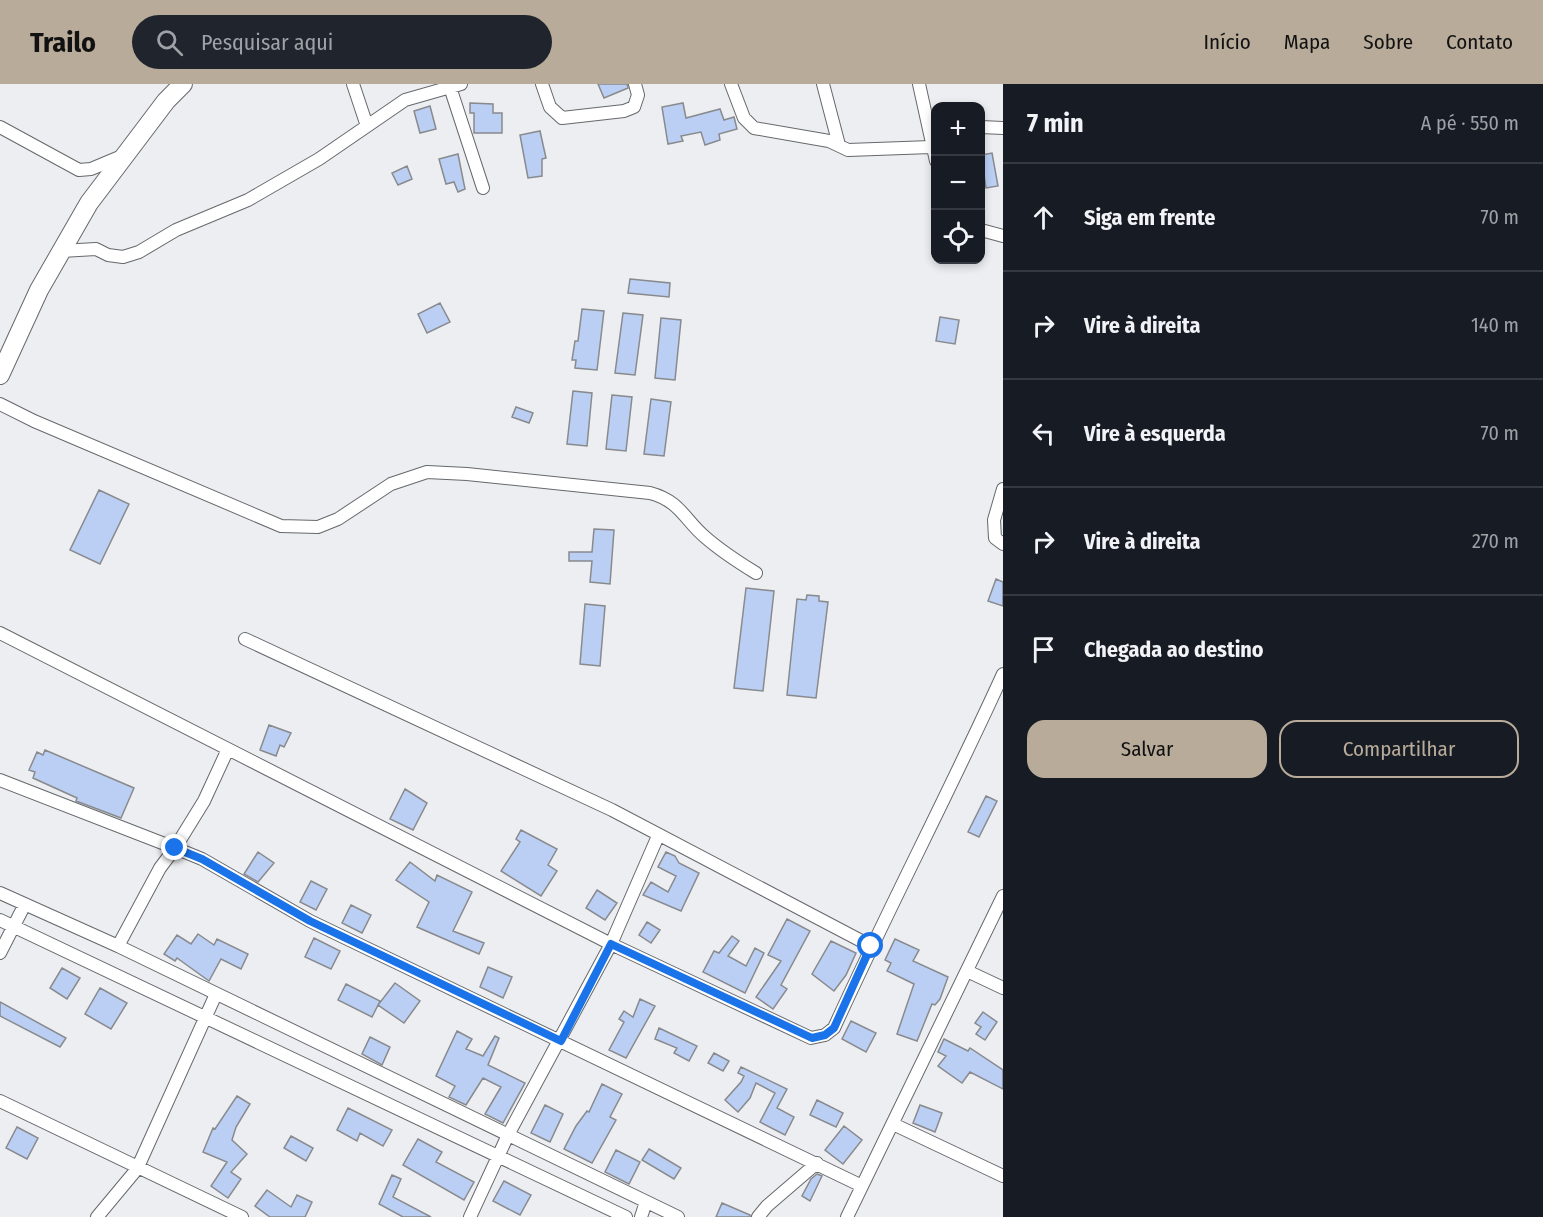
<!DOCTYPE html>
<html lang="pt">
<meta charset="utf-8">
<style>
:root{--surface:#171b24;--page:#20242c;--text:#f1f3f6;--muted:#9ea1a6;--line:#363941;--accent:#b8ab9a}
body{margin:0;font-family:"Fira Sans Condensed",sans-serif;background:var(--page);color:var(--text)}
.controls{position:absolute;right:18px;top:18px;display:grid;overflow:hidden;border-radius:12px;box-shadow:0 3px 9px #0003}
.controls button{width:54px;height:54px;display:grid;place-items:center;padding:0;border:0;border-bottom:2px solid var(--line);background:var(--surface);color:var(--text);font:30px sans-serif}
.stop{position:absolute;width:18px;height:18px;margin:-14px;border:4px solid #1a73e8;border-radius:50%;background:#fff}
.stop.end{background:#1a73e8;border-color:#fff;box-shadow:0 2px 6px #0008}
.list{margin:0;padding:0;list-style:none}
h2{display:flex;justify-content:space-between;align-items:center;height:78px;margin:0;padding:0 24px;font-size:26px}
h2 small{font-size:20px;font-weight:400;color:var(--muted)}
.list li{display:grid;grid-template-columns:39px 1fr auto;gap:18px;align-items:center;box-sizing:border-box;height:108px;padding:0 24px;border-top:2px solid var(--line)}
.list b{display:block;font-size:22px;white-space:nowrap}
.list em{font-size:20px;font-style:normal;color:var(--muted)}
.actions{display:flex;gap:12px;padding:18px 24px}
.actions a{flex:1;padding:14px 0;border:2px solid var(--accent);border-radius:18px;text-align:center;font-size:21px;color:var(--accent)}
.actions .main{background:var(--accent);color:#111}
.icon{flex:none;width:33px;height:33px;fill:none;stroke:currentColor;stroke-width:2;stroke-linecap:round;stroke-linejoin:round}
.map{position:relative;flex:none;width:1003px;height:1133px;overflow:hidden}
header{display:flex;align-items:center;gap:36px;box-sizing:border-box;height:84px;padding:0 30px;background:var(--accent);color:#111}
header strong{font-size:28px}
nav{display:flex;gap:33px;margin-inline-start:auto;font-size:21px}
.search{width:420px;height:54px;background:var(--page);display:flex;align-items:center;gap:15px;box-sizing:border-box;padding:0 21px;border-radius:33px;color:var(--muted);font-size:22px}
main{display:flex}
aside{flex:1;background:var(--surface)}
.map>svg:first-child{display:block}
</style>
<header>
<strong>Trailo</strong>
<div class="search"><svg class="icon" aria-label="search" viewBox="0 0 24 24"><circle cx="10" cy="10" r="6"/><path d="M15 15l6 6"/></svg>Pesquisar aqui</div>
<nav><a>Início</a><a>Mapa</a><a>Sobre</a><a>Contato</a></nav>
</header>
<main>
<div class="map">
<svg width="1003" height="1133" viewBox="0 0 1003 1133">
<rect width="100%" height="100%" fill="#eceef1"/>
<path fill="#bbcff4" stroke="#888a8d" stroke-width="1.5" d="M598 0H627L628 4 604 14Z
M470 19 493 20V29H502V49H474V29H470Z
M683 19 686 34 720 25 724 36 734 33 737 45 719 50 720 56 705 61 701 48 681 52 683 57 668 60 662 23Z
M430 22 436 45 420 49 414 27Z
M540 47 546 74 542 75V92L528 94 520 51Z
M992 69 998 102 986 104 981 71Z
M458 70 465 105 458 108 454 98 446 100 439 75Z
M407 82 412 95 398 101 392 89Z
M630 195 670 199 669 213 628 209Z
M440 219 450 238 427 249 418 230Z
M582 225 604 227 597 286 575 284 576 276H572L575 257H578Z
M623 229 643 231 635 291 615 289Z
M940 233 959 236 955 260 936 257Z
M661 234 681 236 675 296 655 294Z
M573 307 592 309 587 362 567 360Z
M612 311 632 313 626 367 606 365Z
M651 315 671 318 664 372 644 370Z
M516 323 533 329 529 339 512 333Z
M99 406 129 420 100 480 70 466Z
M594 445 614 446 610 500 590 498 592 477H569V468H592Z
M996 495 1003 498V522L988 517Z
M746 504 774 507 763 607 734 604Z
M807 511 819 512V517L828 518 816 614 787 611 797 515 806 516Z
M585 520 605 522 600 582 580 580Z
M269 641 291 649 284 663 280 661 276 672 260 666Z
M45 666 134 704 121 734 76 717 77 714 33 694 35 688 29 686 37 668 43 671Z
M405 705 427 719 413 746 390 735Z
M986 712 997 717 979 753 968 748Z
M521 746 557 765 548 781 557 787 541 812 501 787 520 758 516 755Z
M258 768 274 779 258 798 244 790Z
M666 768 675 772 679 779 699 789 681 827 643 811 651 798 668 808 676 792 658 783Z
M410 778 435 797 437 791 472 808 453 847 484 859 479 870 417 843 429 818 396 796Z
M311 797 327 805 316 826 300 818Z
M597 806 617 819 605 836 586 824Z
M351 821 371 831 362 849 342 839Z
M787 835 810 847 781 901 787 905 773 925 756 913 781 877 768 871Z
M647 838 660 846 651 859 639 851Z
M198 850 214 861 217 855 248 870 241 885 221 875 209 897 177 874 175 877 164 870 177 851 191 860Z
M732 852 739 857 728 872 746 882 755 864 764 869 745 909 703 888 714 867 719 869Z
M314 854 340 867 331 885 305 873Z
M895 855 919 866 913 877 948 893 940 915 935 921 932 920 917 957 897 950 914 900 887 887 891 879 885 876Z
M831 857 856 869 846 891 834 907 812 890Z
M488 883 512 893 503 914 480 903Z
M62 884 80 894 67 915 50 904Z
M395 899 420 917 404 939 378 921Z
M346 900 380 917 372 933 338 916Z
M100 904 127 919 111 945 85 930Z
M640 915 655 922 626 974 609 966 624 938 619 935 624 927 633 933Z
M0 918 66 954 60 963 0 932Z
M983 928 997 938 985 956 976 950 981 943 975 939Z
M851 937 876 949 866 968 842 955Z
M659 944 697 962 689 977 674 969 677 964 655 955Z
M457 947 472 955 466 965 483 972 495 952 499 954 488 981 525 999 503 1039 485 1030 501 1003 483 994 466 1021 449 1013 455 1002 436 992Z
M370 953 390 963 382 981 362 970Z
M944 955 968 967 970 964 1003 986V1005L970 988 962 999 938 982 946 972 938 968Z
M714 969 729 977 723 987 708 979Z
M741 983 787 1005 777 1024 794 1033 785 1051 760 1038 775 1009 756 999 750 1014 738 1028 725 1016 741 998 744 992 738 989Z
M602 1000 622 1010 610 1033 616 1036 592 1079 564 1065 576 1042 587 1027 589 1028Z
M237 1012 250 1020 236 1043 232 1056 247 1070 231 1088 241 1095 228 1114 211 1102 227 1078 203 1068 213 1044 215 1045Z
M817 1016 843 1029 836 1043 810 1031Z
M545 1021 563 1030 550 1058 531 1049Z
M920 1021 942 1029 935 1048 913 1039Z
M348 1024 392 1046 383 1062 360 1049 357 1057 337 1046Z
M844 1042 862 1056 843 1080 825 1066Z
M17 1043 38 1054 27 1075 6 1064Z
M291 1052 313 1064 306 1077 284 1064Z
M418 1055 442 1068 436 1078 474 1098 464 1116 403 1081Z
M649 1065 681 1084 674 1095 642 1076Z
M616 1066 640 1078 629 1100 605 1088Z
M817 1090 822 1092 810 1117 802 1112 811 1095Z
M392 1091 401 1095 393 1113 431 1133H403L379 1120Z
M504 1097 531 1111 520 1131 493 1117Z
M267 1106 291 1123 297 1111 312 1118 305 1133H270L255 1122Z
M722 1119 750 1131V1133H716Z"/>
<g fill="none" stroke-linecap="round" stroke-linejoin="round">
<g stroke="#66686b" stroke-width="14">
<path id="street" d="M353 0 367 42
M449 0 483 104
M542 0 550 23 562 34 624 27 634 23 638 11 635 0
M731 0 744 34 754 44 829 57 848 66 931 63
M823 0 839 61
M919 0 936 77
M0 43 79 86 91 85 122 72
M981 43 1003 44
M981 146 1003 152
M61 167 96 165 108 171 123 173 139 168 176 146 248 116 319 75 405 16 461 0
M0 320 34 337 281 442 318 443 338 435 391 400 427 388 467 390 650 409C680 417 684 435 705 453 721 467 738 478 756 489
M1003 405 994 436 995 454 1003 460
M0 549 611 860 811 954 825 951 834 944C888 825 949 709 1003 590
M245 555 612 726 871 862
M0 696 175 764 204 717 228 665
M0 809 118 862 678 1133
M0 836 626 1133
M118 862 160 784 175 764 202 775 310 837 862 1102
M0 869 25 820
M967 887 1003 904
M0 1017 242 1133
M893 1040 1003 1092
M97 1133 137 1085 216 910
M470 1133 508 1051 611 860 658 752
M641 1133 646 1118
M758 1133 767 1122 817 1079
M847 1133 1003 812"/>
</g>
<g stroke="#66686b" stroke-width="20">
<path id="secondary" d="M0 291 39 206 89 119 166 17 183 0"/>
</g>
<use href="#street" stroke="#fff" stroke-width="12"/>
<use href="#secondary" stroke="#fff" stroke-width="18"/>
</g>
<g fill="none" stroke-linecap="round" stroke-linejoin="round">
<path stroke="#1a73e8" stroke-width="8" d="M175 764 202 775 310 837 561 957 611 860 812 954 825 951 834 944 871 862"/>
</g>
</svg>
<div class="controls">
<button>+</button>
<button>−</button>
<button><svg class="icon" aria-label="locate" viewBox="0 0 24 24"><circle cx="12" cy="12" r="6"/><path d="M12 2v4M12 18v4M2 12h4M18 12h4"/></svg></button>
</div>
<div class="stop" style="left:871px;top:862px"></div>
<div class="stop end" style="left:175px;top:764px"></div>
</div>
<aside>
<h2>7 min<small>A pé · 550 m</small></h2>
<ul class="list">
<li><svg class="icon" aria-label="ahead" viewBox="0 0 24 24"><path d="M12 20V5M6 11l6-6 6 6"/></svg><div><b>Siga em frente</b></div><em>70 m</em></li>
<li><svg class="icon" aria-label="right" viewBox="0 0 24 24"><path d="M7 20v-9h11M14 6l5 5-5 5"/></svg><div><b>Vire à direita</b></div><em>140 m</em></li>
<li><svg class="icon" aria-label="left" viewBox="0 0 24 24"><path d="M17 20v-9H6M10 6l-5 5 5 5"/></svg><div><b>Vire à esquerda</b></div><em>70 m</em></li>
<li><svg class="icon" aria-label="right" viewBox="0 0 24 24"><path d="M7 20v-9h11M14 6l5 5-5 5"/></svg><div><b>Vire à direita</b></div><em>270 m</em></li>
<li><svg class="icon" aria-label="arrive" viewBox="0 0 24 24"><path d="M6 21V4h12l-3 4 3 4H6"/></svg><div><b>Chegada ao destino</b></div></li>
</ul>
<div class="actions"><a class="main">Salvar</a><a>Compartilhar</a></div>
</aside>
</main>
